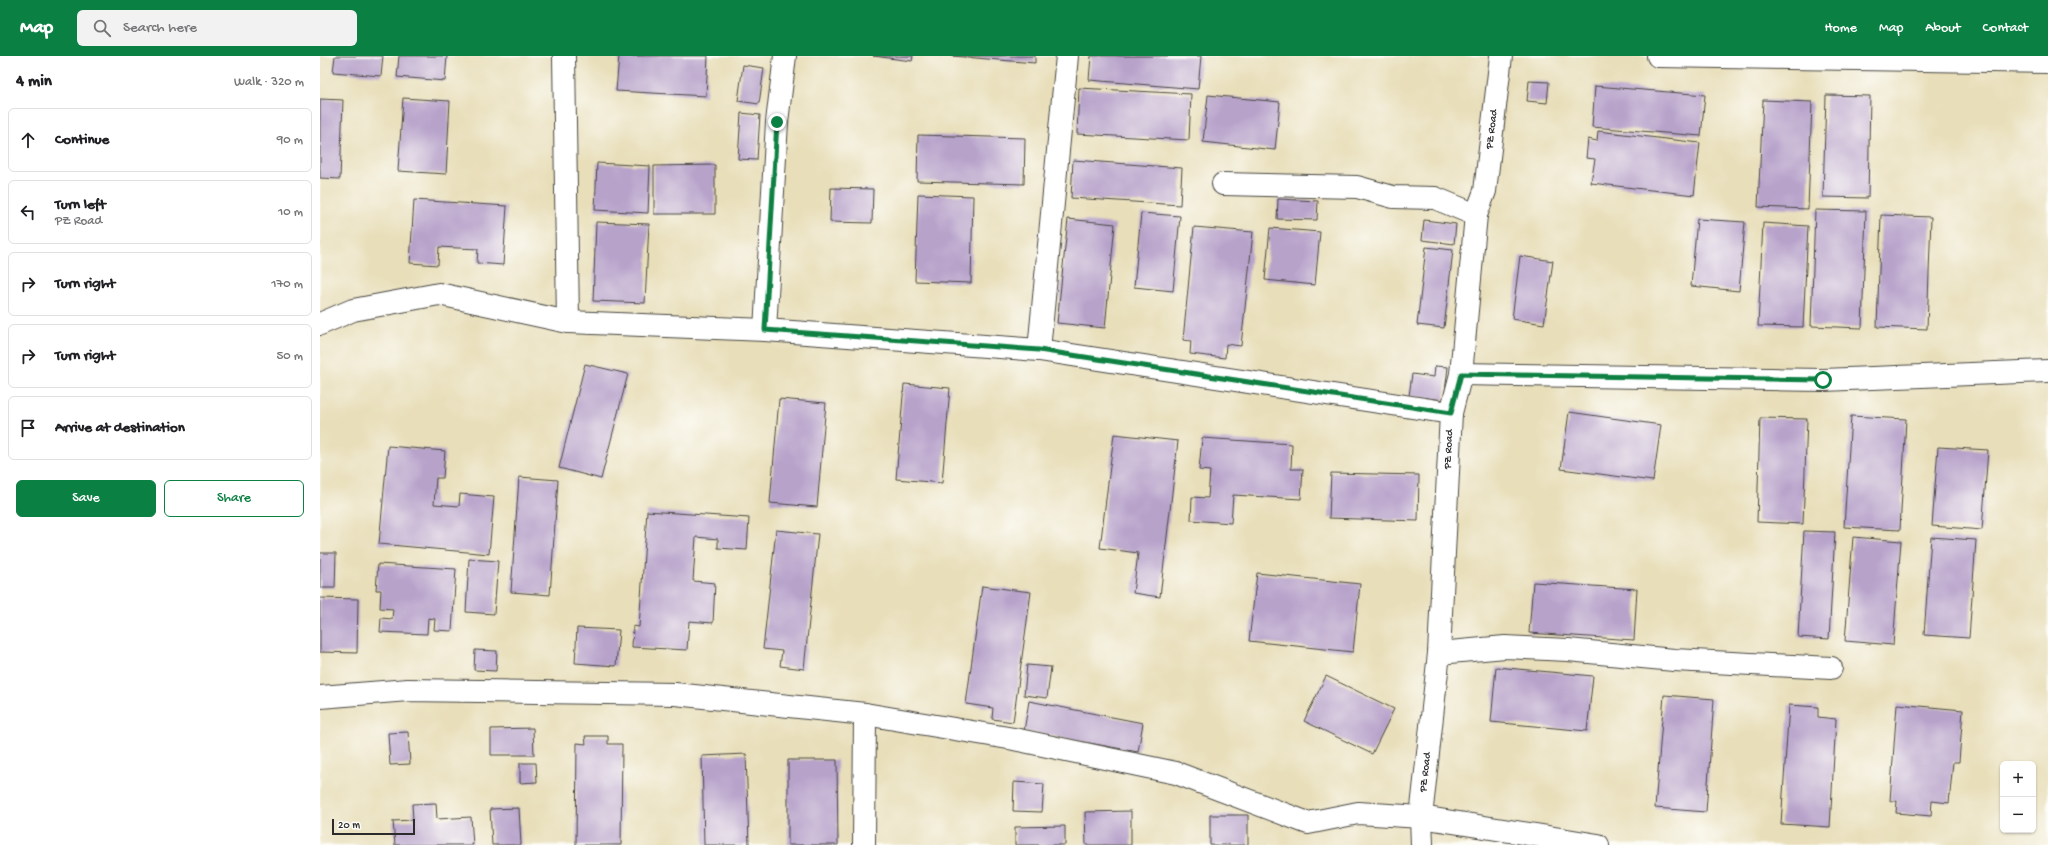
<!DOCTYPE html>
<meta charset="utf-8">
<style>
:root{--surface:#fff;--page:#f2f2f2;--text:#202124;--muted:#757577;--line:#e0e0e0;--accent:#0b8043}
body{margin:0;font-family:"Gochi Hand",sans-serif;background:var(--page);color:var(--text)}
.controls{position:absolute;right:12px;bottom:12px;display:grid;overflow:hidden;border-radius:6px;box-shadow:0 1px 3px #0004}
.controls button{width:36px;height:36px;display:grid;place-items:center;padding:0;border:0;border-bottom:1px solid var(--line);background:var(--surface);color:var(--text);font:20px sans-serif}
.scale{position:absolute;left:12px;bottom:10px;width:83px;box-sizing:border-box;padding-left:4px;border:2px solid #2b2b2b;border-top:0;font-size:11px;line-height:14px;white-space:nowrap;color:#2b2b2b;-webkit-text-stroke:3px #fdfcf7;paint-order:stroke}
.stop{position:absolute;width:12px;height:12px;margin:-9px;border:3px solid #0b8043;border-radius:50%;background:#fff}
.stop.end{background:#0b8043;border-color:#fff;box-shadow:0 1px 4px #0008}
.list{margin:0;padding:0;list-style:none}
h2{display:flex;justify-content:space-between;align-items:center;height:52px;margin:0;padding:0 16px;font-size:17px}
h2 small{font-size:13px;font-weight:400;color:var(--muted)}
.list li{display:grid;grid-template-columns:26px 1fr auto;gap:12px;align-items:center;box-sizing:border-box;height:64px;margin:0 8px 8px;padding:0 8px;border:1px solid var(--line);border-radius:6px}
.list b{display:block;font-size:15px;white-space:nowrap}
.list p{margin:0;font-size:13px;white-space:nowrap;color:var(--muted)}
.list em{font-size:13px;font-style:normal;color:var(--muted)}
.actions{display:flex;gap:8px;padding:12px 16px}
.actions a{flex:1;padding:9px 0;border:1px solid var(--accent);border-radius:6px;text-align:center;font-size:14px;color:var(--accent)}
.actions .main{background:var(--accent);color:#fff}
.icon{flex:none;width:22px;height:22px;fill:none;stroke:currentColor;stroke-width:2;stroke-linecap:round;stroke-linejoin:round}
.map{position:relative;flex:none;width:1728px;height:789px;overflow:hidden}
header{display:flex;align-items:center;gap:24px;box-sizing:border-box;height:56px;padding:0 20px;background:var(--accent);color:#fff}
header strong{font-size:19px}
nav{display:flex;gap:22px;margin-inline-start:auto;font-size:14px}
.search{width:280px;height:36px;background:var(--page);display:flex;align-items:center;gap:10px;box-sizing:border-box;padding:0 14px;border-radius:6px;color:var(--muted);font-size:15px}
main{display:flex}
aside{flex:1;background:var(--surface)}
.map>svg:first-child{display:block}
</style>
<header>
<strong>Map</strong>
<div class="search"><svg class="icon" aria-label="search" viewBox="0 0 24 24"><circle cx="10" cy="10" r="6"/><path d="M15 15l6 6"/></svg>Search here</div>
<nav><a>Home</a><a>Map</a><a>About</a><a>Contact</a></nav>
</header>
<main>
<aside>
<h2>4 min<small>Walk · 320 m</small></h2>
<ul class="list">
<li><svg class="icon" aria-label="ahead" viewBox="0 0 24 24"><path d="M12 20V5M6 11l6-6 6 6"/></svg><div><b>Continue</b></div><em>90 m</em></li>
<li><svg class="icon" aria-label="left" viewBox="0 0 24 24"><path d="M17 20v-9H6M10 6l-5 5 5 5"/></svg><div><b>Turn left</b><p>PZ Road</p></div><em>10 m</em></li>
<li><svg class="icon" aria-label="right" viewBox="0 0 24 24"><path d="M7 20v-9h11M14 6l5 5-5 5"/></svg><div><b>Turn right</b></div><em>170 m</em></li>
<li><svg class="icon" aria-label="right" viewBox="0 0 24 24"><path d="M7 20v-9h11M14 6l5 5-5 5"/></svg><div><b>Turn right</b></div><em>50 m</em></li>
<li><svg class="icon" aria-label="arrive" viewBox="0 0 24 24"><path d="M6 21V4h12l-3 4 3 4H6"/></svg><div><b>Arrive at destination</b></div></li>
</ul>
<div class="actions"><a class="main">Save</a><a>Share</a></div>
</aside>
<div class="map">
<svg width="1728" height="789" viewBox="0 0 1728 789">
<rect width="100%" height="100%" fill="#fdfcf7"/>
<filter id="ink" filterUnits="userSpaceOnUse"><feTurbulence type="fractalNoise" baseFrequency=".025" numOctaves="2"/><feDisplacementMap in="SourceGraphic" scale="8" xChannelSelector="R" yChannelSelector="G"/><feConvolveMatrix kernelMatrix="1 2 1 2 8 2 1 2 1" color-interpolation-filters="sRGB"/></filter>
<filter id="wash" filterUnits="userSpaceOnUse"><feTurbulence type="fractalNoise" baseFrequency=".012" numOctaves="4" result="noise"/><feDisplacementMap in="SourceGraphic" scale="16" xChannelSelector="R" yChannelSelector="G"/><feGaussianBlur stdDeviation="0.9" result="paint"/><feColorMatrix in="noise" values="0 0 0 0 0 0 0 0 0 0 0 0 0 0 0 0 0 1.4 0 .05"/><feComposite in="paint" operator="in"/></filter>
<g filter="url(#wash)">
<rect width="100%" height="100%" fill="#e8deb9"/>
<g id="blocks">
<path fill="#b7a2ca" d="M15 0H63L61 20 13 16Z
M79 0H127L125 25 77 21Z
M299 0H388L386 40 296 35Z
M553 0H593L592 5Z
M632 0H715V7Z
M771 0H881L878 33 769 24Z
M423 9 444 12 439 48 418 45Z
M1209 25 1229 26 1227 47 1207 45Z
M1275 30 1385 39 1381 80 1272 71Z
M759 32 871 38 869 84 757 78Z
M888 39 960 46 955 94 883 86Z
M1506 39 1550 40 1548 142 1503 141Z
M83 42 130 45 126 118 78 115Z
M0 43 23 44 20 123 0 122Z
M1443 44 1492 46 1488 153 1438 151Z
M421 57 440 59 437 104 418 103Z
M1278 75 1380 87 1374 139 1271 127 1275 103 1266 102 1268 83 1277 85Z
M598 79 705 82 704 128 597 125Z
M753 104 862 112 860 149 751 142Z
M277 107 330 110 328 157 275 154Z
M395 109V158H334V110Z
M511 132 553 133 552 167 510 166Z
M598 138 653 140 651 227 595 225Z
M958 143 998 145 997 164 957 163Z
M94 144 187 150 183 209 157 207 158 193 119 191 118 209 90 207Z
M1495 154 1546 155 1542 272 1491 270Z
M821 157 860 160 853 235 814 231Z
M1561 159 1611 161 1607 273 1557 271Z
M748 163 795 168 785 272 737 267Z
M1377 163 1425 166 1419 235 1371 230Z
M1104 164 1136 168 1134 188 1102 184Z
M276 166 329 168 325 247 273 245Z
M1443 167 1488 170 1483 271 1438 270Z
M874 171 933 176 921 290 906 288 905 302 870 298 871 285 863 284Z
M950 172 1000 176 995 229 945 224Z
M1106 191 1133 194 1124 272 1097 269Z
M1200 200 1233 205 1224 268 1192 263Z
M265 308 308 318 281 423 239 412Z
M1115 310 1128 311 1124 344 1089 340 1092 318 1114 321Z
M584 328 630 332 622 427 576 423Z
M459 343 506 347 497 451 450 447Z
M1249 356 1341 369 1333 425 1241 413Z
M1531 360 1586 363 1580 474 1524 471Z
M1440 362 1487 363 1483 468 1437 466Z
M794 378 858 385 840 541 813 537 818 497 780 492Z
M882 382 972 388 971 413H983L981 443 913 439 911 467 871 464 872 441 888 442 890 415 879 414Z
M68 390 125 395 123 422H116L114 448 139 450 140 438 174 441 169 498 59 488Z
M1618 391 1668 394 1662 474 1612 470Z
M1011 417 1099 419 1098 465 1009 462Z
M199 421 238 424 230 539 191 536Z
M327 455 429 462 427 494 398 492V483L376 481 373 525 395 527 393 567 369 565 367 594 312 591 313 570 319 571Z
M456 474 498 478 484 613 460 610 462 595 443 593Z
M1484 475 1515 476 1509 583 1478 581Z
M1533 481 1581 485 1573 589 1525 585Z
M1611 481 1656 484 1649 582 1604 579Z
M0 497H16L15 532H0Z
M149 503 178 505 174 558 146 556Z
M58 508 136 513 132 575 114 574 115 563 108 562 107 578 60 576 61 562 72 563 73 553 60 552 61 534H56Z
M937 517 1040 528 1033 596 929 585Z
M1213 526 1317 533 1314 584 1209 577Z
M662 530 711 536 693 666 672 663 673 652 646 648Z
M0 542 38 543 37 597 0 596Z
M257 572 299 574 296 610 255 607Z
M155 594 177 595 176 615 154 614Z
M707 609 731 611 727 642 704 639Z
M1176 611 1273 620 1267 675 1171 666Z
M1006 620 1074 653 1052 698 984 665Z
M1344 639 1394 643 1386 756 1335 752Z
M709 645 823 667 818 696 704 675Z
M1577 648 1643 654 1639 706H1633L1629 747 1612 745 1611 760 1576 757 1577 745H1570Z
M1469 649 1498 651V661L1516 663 1510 771 1461 768Z
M213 672 214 699H171V673Z
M88 676 90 708 70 709 68 677Z
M265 680H288V688H302L301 789H256L257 687 266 688Z
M426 698 429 789H384L382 700Z
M468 704H517L518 789H468Z
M200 707H216L217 726 200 727Z
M694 726 724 728 722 756 693 755Z
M116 747 117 763 151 761 153 789H75L73 765 93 764 92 748Z
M199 752 201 789H172L170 753Z
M811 755V789H766L765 756Z
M890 759H928V789H890Z
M745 770V789H695V771Z"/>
</g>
</g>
<g filter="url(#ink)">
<use href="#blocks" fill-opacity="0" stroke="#474640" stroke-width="1"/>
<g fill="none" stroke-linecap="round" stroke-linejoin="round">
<g stroke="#474640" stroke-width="24">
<g id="minor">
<path d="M244 0 248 266"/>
<path d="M1338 0 1728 6"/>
<path d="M903 128 1037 131 1073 141 1115 142 1156 159"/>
<path d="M0 268 33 254 119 238 248 266 445 274 719 294 1131 357"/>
<path d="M445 274 457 66 465 0"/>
<path d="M719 294 747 0"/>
<path d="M1141 318 1503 324 1728 315"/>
<path d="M1119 597 1185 591 1248 594 1354 604 1511 612"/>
<path d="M0 641 88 634 355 638 545 658 694 683 856 717 988 767 1038 757 1101 761 1278 789"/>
<path d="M544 789 545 658"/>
<path id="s1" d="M1102 789 1101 761 1119 597 1131 357 1141 318 1156 159 1165 135 1181 0"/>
</g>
</g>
<use href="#minor" stroke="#fff" stroke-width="22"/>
</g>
</g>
<g fill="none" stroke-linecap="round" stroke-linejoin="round" filter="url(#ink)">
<path stroke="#0b8043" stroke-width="5" d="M457 66 445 274 719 294 1131 357 1141 318 1503 324"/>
</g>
<g text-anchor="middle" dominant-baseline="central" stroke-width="3.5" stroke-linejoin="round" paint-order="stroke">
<g font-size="11" fill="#2b2b2b" stroke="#fdfcf7">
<text stroke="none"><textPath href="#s1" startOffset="721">PZ Road</textPath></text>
<text stroke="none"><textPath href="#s1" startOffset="397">PZ Road</textPath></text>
<text stroke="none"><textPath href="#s1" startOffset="73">PZ Road</textPath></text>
</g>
</g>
</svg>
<div class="controls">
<button>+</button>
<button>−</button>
</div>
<div class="scale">20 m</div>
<div class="stop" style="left:1503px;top:324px"></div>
<div class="stop end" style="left:457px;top:66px"></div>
</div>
</main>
